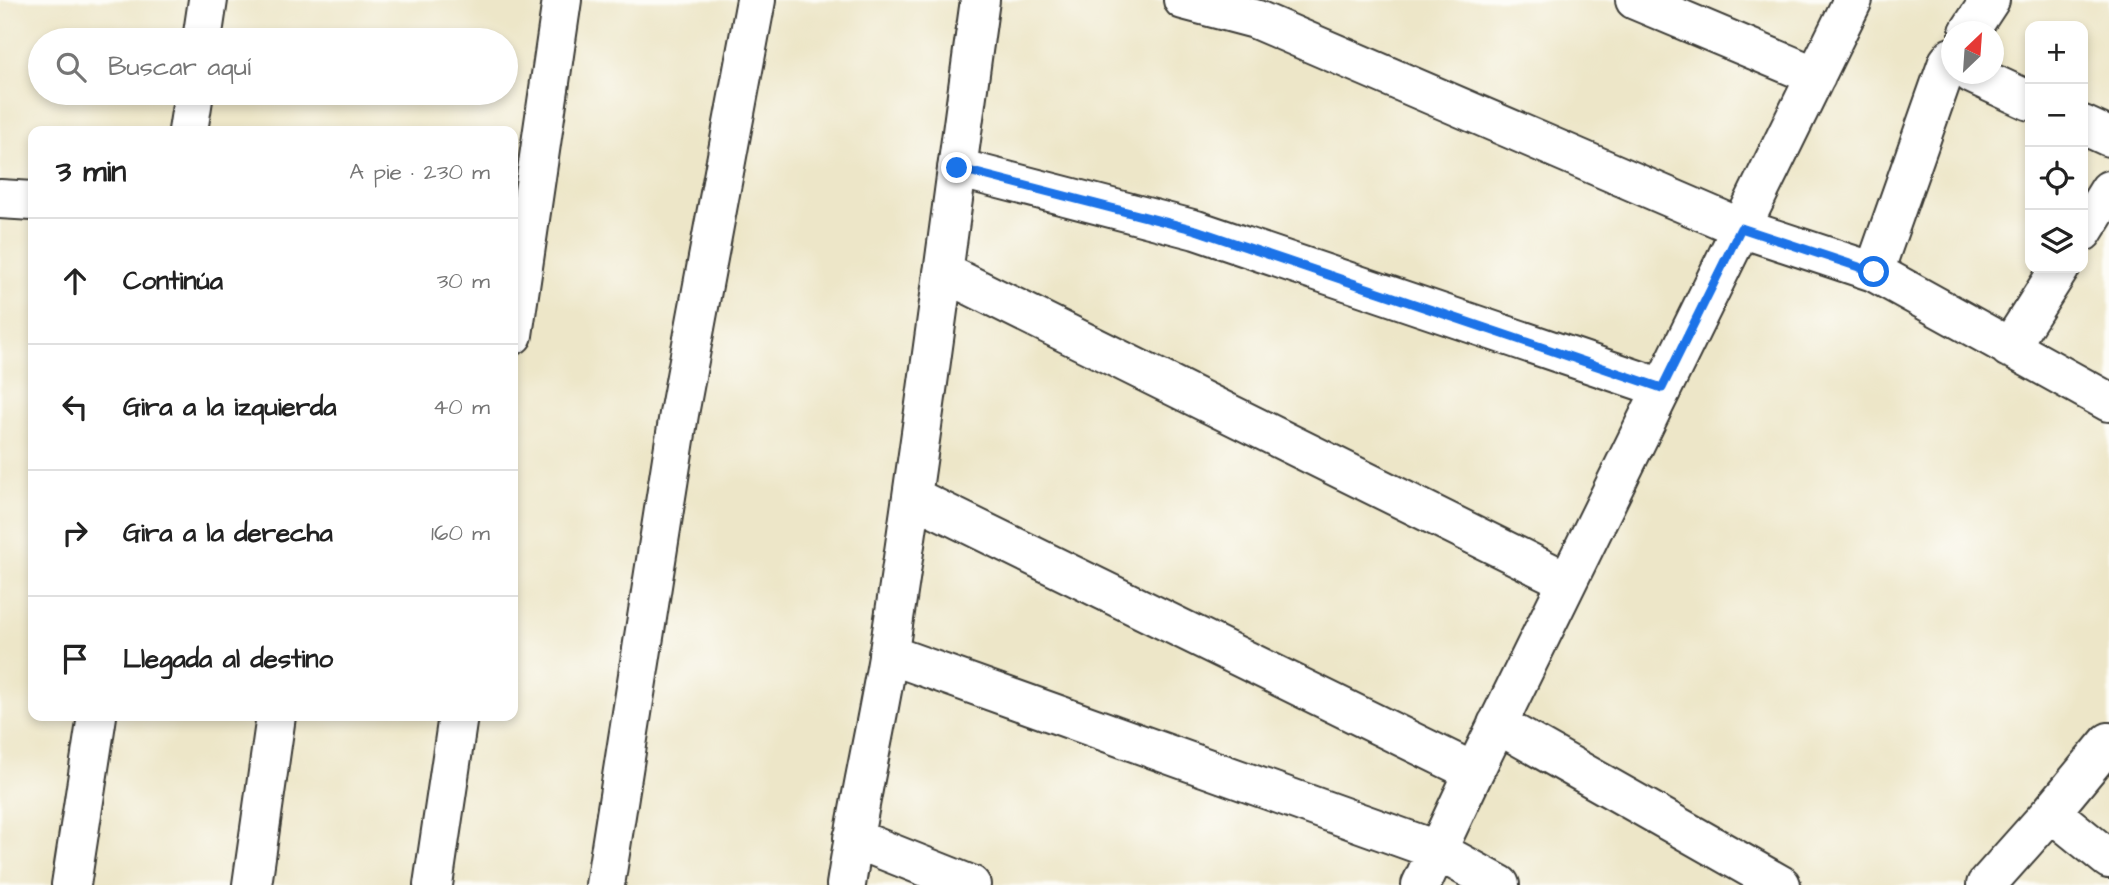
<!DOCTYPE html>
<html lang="es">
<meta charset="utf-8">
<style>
:root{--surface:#fff;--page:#f2f2f2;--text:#222;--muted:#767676;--line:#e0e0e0}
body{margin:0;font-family:"Architects Daughter",sans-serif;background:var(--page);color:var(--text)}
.controls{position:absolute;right:21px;top:21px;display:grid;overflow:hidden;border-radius:14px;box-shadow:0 4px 10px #0003}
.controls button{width:63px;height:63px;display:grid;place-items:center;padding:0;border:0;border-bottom:2px solid var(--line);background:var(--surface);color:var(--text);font:35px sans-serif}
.compass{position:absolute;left:1941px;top:21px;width:63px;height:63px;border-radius:50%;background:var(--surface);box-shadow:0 4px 10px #0003;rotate:25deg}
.stop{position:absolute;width:21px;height:21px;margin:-16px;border:5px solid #1a73e8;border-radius:50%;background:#fff}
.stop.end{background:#1a73e8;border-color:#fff;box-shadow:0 2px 7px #0008}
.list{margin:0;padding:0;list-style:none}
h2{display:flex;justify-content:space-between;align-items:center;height:91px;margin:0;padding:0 28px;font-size:30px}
h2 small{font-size:23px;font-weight:400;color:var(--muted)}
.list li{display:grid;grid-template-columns:46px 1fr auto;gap:21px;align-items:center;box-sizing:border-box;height:126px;padding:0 28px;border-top:2px solid var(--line)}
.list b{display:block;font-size:26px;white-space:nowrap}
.list em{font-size:23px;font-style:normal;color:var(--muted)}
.icon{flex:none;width:38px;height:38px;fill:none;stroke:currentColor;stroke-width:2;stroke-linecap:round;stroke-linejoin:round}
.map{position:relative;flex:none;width:2109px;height:885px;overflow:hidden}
.search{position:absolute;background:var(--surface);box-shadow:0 4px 10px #0003;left:28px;top:28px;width:490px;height:77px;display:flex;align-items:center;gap:18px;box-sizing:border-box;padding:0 24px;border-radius:38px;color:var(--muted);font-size:26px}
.panel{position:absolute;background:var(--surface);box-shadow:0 4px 10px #0003;left:28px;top:126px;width:490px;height:595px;border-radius:14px}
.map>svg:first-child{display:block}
</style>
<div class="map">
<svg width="2109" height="885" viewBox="0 0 2109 885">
<rect width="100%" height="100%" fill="#fdfcf7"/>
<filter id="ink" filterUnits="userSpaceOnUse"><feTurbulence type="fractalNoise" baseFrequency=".0143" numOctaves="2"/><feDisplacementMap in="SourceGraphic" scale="14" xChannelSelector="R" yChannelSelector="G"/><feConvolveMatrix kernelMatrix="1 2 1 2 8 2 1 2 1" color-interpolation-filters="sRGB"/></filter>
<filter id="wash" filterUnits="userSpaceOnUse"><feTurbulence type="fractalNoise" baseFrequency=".00686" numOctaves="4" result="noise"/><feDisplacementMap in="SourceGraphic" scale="28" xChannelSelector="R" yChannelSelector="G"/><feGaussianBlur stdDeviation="1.57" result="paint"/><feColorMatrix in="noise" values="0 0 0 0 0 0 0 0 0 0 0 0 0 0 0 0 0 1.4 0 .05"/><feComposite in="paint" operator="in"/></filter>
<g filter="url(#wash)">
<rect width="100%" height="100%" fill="#ede6c8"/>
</g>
<g filter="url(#ink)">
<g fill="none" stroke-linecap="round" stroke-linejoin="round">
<g stroke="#3b3a36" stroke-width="42">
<path id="minor" d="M1183 0 1255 19 1741 228 1874 272 2109 402
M1635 0 1816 76
M1969 32 1990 0
M202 40 208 0
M1972 74 2030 101
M2083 125 2109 137
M188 131 194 93
M957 168 1196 230 1662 388
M0 199 33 201
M2083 232 2109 190
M943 272 1567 581
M1874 272 1948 62 1952 57
M513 335 562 0
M2009 348 2060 268
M913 497 1474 772
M888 654 1436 850 1500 885
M1497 724 1781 885
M2051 812 2109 859
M853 838 971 885
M71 885 97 716
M252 885 276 716
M433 885 458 716
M605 885 679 414 756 0
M846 885C858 806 876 729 889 651 923 434 950 217 980 0
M1421 885 1474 772 1853 0
M1986 885 2051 812 2109 742"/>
</g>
<use href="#minor" stroke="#fff" stroke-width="38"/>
</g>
</g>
<g fill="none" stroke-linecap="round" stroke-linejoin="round" filter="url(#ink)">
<path stroke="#1a73e8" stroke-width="9" d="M957 168 1196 230 1662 388 1741 228 1874 272"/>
</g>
</svg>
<div class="controls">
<button>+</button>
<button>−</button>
<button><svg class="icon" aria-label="locate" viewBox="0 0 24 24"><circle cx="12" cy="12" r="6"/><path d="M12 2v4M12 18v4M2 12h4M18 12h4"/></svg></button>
<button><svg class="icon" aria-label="layers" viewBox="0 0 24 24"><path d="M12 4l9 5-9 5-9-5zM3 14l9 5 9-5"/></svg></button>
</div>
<svg class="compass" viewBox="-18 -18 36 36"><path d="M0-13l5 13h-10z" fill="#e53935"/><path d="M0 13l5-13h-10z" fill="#767676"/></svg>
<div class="stop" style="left:1874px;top:272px"></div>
<div class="stop end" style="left:957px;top:168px"></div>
<div class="search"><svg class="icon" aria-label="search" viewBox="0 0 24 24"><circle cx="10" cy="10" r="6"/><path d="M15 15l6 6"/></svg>Buscar aquí</div>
<section class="panel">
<h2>3 min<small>A pie · 230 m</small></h2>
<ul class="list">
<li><svg class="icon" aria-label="ahead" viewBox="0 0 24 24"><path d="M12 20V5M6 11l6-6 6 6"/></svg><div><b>Continúa</b></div><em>30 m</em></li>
<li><svg class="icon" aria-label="left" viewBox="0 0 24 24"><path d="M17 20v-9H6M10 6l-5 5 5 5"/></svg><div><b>Gira a la izquierda</b></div><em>40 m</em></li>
<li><svg class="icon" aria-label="right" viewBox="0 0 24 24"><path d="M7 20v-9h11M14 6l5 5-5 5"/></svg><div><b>Gira a la derecha</b></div><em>160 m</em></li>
<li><svg class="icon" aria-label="arrive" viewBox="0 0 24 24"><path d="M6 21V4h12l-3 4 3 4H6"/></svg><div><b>Llegada al destino</b></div></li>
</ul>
</section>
</div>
